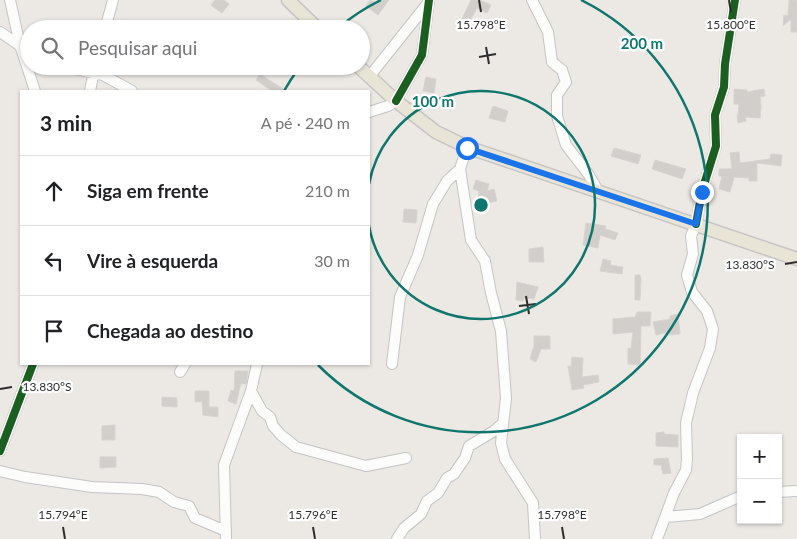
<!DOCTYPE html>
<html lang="pt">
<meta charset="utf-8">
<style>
:root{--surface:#fff;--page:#f6f6f6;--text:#202124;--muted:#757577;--line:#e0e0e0}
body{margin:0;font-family:Lato,sans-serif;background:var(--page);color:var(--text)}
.controls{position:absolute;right:15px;bottom:15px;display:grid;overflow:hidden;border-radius:0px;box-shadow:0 1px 4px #0004}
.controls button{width:45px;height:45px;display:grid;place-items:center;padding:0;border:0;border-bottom:1px solid var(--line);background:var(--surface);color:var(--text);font:25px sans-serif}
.stop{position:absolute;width:15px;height:15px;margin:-11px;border:4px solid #1a73e8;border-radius:50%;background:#fff}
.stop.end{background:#1a73e8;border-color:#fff;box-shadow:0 1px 5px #0008}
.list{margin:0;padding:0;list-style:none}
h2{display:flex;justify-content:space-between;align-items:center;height:65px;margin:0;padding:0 20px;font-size:21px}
h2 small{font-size:16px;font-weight:400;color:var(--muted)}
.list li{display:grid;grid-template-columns:32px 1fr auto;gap:15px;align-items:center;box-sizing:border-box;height:70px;padding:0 20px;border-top:1px solid var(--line)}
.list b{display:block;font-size:19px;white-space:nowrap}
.list em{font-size:16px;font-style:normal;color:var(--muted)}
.icon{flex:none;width:28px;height:28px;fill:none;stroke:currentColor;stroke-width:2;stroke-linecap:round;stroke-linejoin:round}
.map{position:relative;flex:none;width:797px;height:539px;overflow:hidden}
.search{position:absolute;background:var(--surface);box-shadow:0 1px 4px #0004;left:20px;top:20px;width:350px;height:55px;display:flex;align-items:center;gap:12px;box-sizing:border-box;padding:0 18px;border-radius:28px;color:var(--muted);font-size:19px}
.panel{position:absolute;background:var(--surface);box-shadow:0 1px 4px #0004;left:20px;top:90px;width:350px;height:275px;border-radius:0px}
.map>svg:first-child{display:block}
</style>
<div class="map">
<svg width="797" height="539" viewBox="0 0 797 539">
<rect width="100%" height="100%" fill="#ece8e4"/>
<path fill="#d1cecb" stroke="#d7d4d0" d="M215 0H224L229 4 222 13 211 5Z
M370 0 377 3 379 0H389L378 15 366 6Z
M471 0H480L491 5 487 13 477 8 469 23 462 19Z
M789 0H797V32H791V19L783 26 784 15 788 16Z
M260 74 286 91H272L256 80Z
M426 77 436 79 434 93 423 91Z
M734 89 747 90V92L764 89 765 96 760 97 761 107 760 118 745 117 746 121 738 123 737 115H738L739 104H734Z
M493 106 508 111 505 122 489 118Z
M614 148 641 155 638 164 611 156Z
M739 152 740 163 770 159 771 154 782 155 781 166 757 163V181H749V178L734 177 730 192 719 189 722 176H719V169H732L730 153Z
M655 160 686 169 682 179 652 169Z
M476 180 489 184 487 191 494 189 497 201 487 203 478 202 479 191 473 189Z
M404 209 417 210 416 223 403 222Z
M586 223 606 226 605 229 618 233 615 240 600 235 598 248 583 245Z
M543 247 544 262H529V249Z
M603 259 611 261 610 265 623 267 622 274 600 271Z
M635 275H640L641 279 640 300H635Z
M517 282 538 287 534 299 524 298 523 301 516 300Z
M637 312H651L650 326H641L640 365 628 364V348L631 349 633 332 613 334V319L635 317Z
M678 314 680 334 669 335V332L656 335 653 322 670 319V316Z
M534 336H550V349H541L536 362 530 359 534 346Z
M572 357 583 358 582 377 598 375 599 382 583 385 584 388 572 390 568 366 571 367Z
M235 371H248L246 384 241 383 236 404 228 401 231 390 234 391Z
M195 391H209V407H218V417L203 415 202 401 195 402Z
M162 397 177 398V407L162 406Z
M115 425V440H102V426Z
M664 432V434L678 435V447L656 446V433Z
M100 457H116V467L100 468Z
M668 458 671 473 663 474 661 465H654V459Z"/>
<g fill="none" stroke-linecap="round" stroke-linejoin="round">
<g stroke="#c5c4c5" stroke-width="12">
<path id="minor" d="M10 0 20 45 35 91
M532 0 548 32 552 62 562 70 566 82 557 95V116L566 145 589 175 598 191
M105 29 113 0
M0 32 22 47
M60 66 103 75 132 91
M369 77 428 3
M90 91 95 66
M369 112 388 106 396 101 422 55 429 0
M467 147 460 169 471 240 485 261 491 293 501 331 506 398 501 443 505 459 533 503 535 539
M392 364 400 297 418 255 433 204 447 181 460 169
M180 372 185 364
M251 391 262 411 270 417 273 426 281 435 296 447 366 466 406 458
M0 451 33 364
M0 471 25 477 92 487 142 489 159 492 174 502 189 506 195 518 226 531
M778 492 797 491
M666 517 700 514 741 496
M226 539 224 465 251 391 257 364
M397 539 404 528 421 514 427 501 438 493 447 478 454 474 465 458 469 446 494 431 502 424
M657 539 674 493 686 470 687 460 686 423 693 393 710 348 713 329 707 311 692 292 687 275 693 254 691 236 696 224 702 191 716 146 715 115 724 87 725 64 735 0"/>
</g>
<g stroke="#c6c5c4" stroke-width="15">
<path id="major" d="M288 0 318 29
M358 66 396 101 436 132 467 147 797 259"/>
</g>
<use href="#minor" stroke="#fcfcfb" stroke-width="10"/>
<use href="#major" stroke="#e8e4d6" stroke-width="12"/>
<g stroke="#fff" stroke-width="11">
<path id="cycleway" d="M396 101 422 55 429 0
M696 224 702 191 716 146 715 115 724 87 725 64 735 0
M0 451 33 364"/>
</g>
<use href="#cycleway" stroke="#1b5e20" stroke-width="8"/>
</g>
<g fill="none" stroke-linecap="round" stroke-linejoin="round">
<path stroke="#1a73e8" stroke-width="6" d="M467 148 696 224 702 192"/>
</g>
<path fill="none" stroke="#2e2e2e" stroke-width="2" d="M479 0 481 12M729 0 731 12M486 47 489 64M479 57 496 54M785 264 797 262M526 296 529 314M519 306 536 304M0 389 12 387M63 527 65 539M313 527 315 539M562 527 564 539"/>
<g fill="none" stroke="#0f766e" stroke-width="2.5">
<path d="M369 184A114 114 0 1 1 369 226"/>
<path d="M284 91A228 228 0 0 1 299 68M338 28A228 228 0 0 1 381 0M581 0A228 228 0 1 1 318 365"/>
</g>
<g font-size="12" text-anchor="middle" fill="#2e2e2e" stroke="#fff" stroke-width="4.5" stroke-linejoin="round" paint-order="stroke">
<text x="481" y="29">15.798°E</text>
<text x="731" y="29">15.800°E</text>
<text x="750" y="269">13.830°S</text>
<text x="47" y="391">13.830°S</text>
<text x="63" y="519">15.794°E</text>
<text x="313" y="519">15.796°E</text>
<text x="562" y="519">15.798°E</text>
</g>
<circle cx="481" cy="205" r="8" fill="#0f766e" stroke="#fff" stroke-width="2.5"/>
<g font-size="15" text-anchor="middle" font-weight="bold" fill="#0f766e" stroke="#fff" stroke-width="4.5" stroke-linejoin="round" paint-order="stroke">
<text x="642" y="49">200 m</text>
<text x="433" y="107">100 m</text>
</g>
</svg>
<div class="controls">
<button>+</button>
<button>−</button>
</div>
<div class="stop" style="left:467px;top:148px"></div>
<div class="stop end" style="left:702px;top:192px"></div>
<div class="search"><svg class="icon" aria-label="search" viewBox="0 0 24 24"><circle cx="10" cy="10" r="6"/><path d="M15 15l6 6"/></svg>Pesquisar aqui</div>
<section class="panel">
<h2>3 min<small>A pé · 240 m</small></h2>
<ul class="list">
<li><svg class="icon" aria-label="ahead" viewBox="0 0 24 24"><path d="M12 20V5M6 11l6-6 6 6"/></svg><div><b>Siga em frente</b></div><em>210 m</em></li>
<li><svg class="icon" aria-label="left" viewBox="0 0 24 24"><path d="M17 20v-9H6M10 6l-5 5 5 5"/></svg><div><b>Vire à esquerda</b></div><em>30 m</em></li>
<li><svg class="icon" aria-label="arrive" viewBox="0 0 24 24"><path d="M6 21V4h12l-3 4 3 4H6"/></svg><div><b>Chegada ao destino</b></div></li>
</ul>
</section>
</div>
